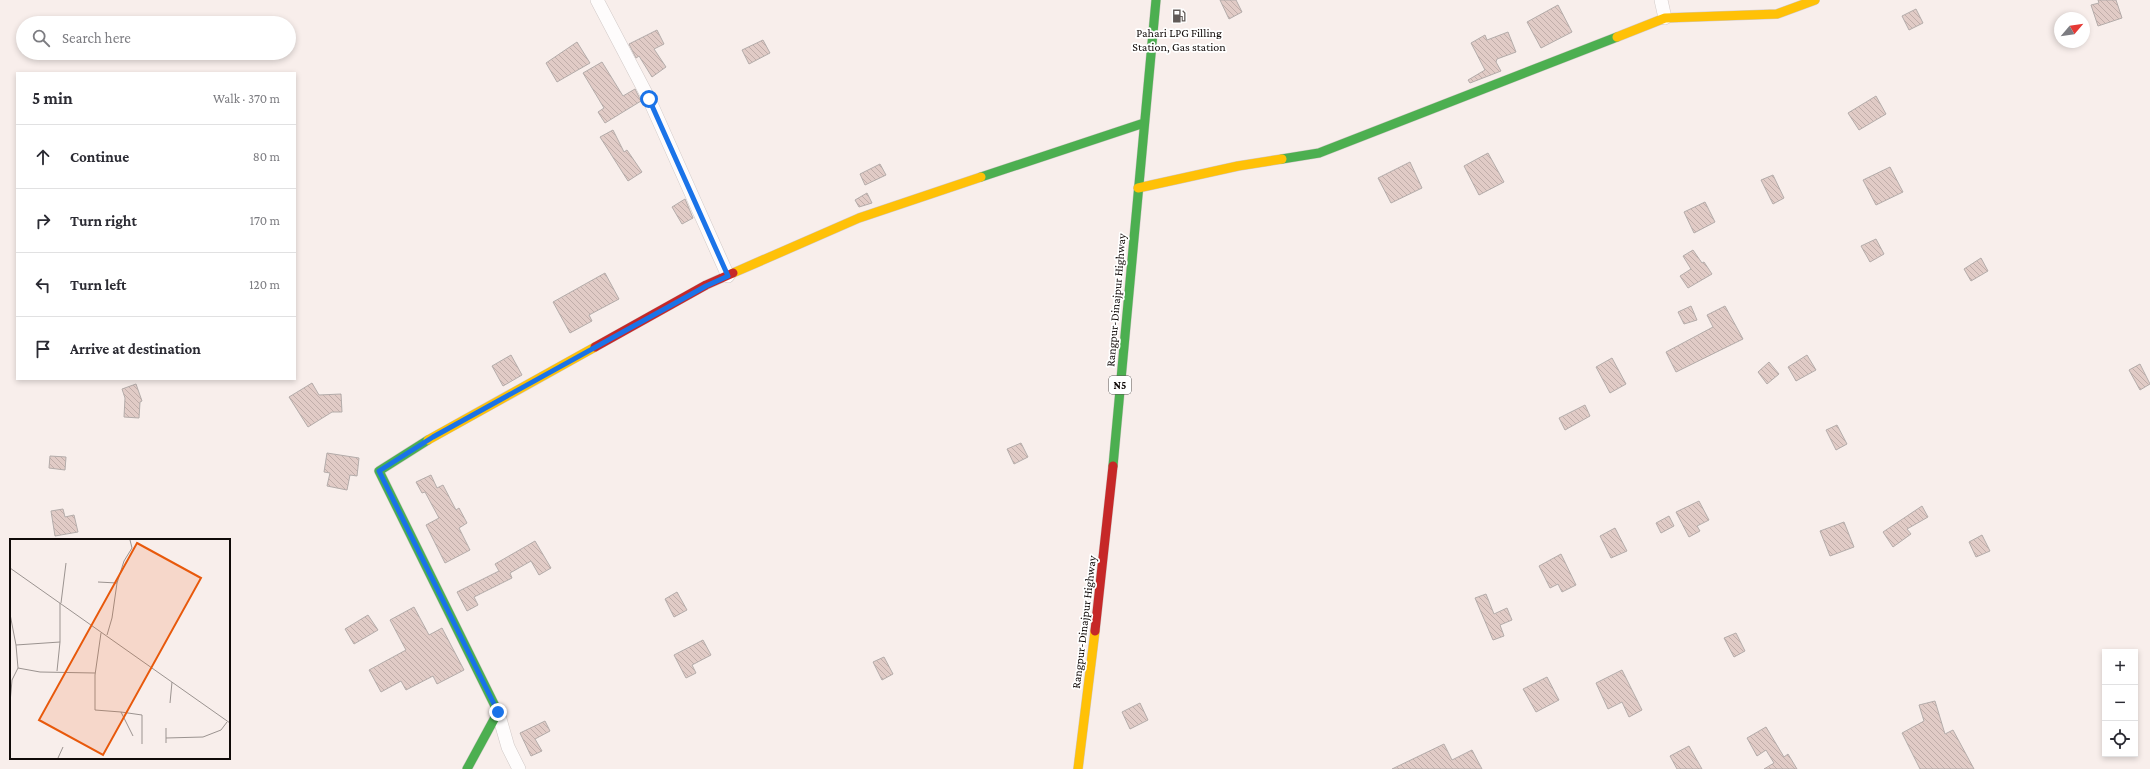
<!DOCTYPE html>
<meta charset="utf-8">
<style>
:root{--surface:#fff;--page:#f7f7f7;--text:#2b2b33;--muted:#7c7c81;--line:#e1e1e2}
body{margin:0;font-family:"Crimson Pro",serif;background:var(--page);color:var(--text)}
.controls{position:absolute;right:12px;bottom:12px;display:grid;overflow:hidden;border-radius:0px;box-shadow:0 2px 6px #0003}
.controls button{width:36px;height:36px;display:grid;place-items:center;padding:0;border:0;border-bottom:1px solid var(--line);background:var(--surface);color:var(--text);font:20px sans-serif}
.compass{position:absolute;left:2054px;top:12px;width:36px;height:36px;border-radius:50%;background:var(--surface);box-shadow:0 2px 6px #0003;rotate:61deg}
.stop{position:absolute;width:12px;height:12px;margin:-9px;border:3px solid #1a73e8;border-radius:50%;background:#fff}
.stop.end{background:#1a73e8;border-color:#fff;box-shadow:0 1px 4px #0008}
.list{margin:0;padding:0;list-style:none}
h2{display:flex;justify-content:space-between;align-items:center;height:52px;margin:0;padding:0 16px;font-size:17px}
h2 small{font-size:13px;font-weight:400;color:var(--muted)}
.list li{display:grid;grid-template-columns:26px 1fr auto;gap:12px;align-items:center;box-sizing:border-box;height:64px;padding:0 16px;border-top:1px solid var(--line)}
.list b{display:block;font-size:15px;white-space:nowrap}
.list em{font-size:13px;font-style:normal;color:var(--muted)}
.icon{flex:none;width:22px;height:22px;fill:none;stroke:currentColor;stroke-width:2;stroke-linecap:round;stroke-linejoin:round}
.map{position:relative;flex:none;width:2150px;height:769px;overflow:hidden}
.search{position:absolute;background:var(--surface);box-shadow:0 2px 6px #0003;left:16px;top:16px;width:280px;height:44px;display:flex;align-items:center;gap:10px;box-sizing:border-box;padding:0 14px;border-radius:22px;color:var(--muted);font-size:15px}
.panel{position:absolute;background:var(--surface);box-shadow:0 2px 6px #0003;left:16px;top:72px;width:280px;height:308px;border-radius:0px}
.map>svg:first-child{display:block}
</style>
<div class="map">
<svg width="2150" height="769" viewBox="0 0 2150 769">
<defs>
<pattern id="building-back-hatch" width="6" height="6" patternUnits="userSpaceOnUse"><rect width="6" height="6" fill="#e1cbc6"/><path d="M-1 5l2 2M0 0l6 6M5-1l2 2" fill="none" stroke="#c0ada9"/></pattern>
</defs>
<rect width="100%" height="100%" fill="#f8eeeb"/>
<path fill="url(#building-back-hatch)" stroke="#b4acaa" d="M1220 0H1236L1242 12 1229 19Z
M2098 0H2116L2122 18 2098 26 2091 5 2099 3Z
M1558 5 1572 32 1541 48 1527 22Z
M1916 9 1923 23 1909 30 1902 16Z
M657 30 664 44 654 49 666 67 652 77 639 56 636 58 629 44Z
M1508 32 1516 52 1497 59 1496 62 1501 71 1470 83 1468 80 1485 70 1471 43 1485 35 1487 40Z
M763 40 770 53 749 64 742 50Z
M577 42 590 63 557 82 546 63Z
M602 62 623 96 635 89 641 101 605 123 598 112 604 108 583 73Z
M1876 96 1886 114 1859 130 1848 113Z
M613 130 624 152 627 150 642 172 628 181 600 137Z
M1488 153 1504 182 1479 195 1464 166Z
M1410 162 1422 188 1391 203 1378 178Z
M880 164 886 175 865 185 860 174Z
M1890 167 1903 192 1876 205 1863 180Z
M1773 175 1784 198 1773 204 1761 180Z
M867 193 872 203 859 207 855 200Z
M685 199 693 218 682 224 672 207Z
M1705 202 1715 222 1694 233 1684 212Z
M1876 239 1884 254 1870 262 1861 246Z
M1693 250 1702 263 1704 262 1712 274 1688 288 1680 276 1691 269 1683 256Z
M1981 258 1988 271 1971 281 1964 269Z
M605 273 619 299 589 315 592 321 570 333 553 302Z
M1691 306 1697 320 1684 324 1678 312Z
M1725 306 1743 339 1676 372 1666 352 1713 327 1707 315Z
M511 355 522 375 503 386 492 366Z
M1807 355 1816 370 1796 381 1788 367Z
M1612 358 1626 384 1610 393 1596 367Z
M1769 362 1779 374 1767 384 1758 372Z
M2140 364 2150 384 2140 390 2129 370Z
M312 383 319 395 341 394 342 412H332L308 427 289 397Z
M136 384 142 401 140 402 139 418 124 417 125 398 122 389Z
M1585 405 1590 416 1565 430 1559 418Z
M1837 425 1847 444 1836 450 1826 430Z
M1021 443 1028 457 1014 464 1007 449Z
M327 453 359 458 357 476 350 475 347 490 327 486 330 473 324 472Z
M50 456 66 457 65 470 49 468Z
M431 475 437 488 443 485 456 510 459 508 467 523 459 528 470 550 445 563 426 525 439 518 425 492 422 493 416 482Z
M1699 501 1709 520 1697 526 1700 531 1689 537 1676 512Z
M1922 506 1928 517 1907 529 1911 534 1893 547 1883 532Z
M63 509 65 517 74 515 78 532 55 536 51 511Z
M1669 516 1674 526 1661 533 1656 523Z
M1844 522 1854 547 1830 556 1820 531Z
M1615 528 1627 551 1611 558 1600 536Z
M1982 535 1990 551 1976 557 1969 542Z
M535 541 551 568 539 575 531 561 510 573 512 578 474 597 478 605 467 611 457 592 499 571 495 564Z
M1561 554 1576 585 1562 592 1558 584 1550 588 1539 566Z
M677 592 687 610 674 617 665 599Z
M1486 594 1494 614 1507 608 1512 620 1500 625 1504 636 1493 640 1475 598Z
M414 607 429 635 442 628 464 670 437 684 433 676 406 690 401 681 381 692 369 670 406 650 390 620Z
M368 615 378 630 354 644 345 629Z
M1736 633 1745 651 1734 657 1724 638Z
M703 640 711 655 692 665 696 673 686 678 674 655Z
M884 657 893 674 882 680 873 662Z
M1622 670 1642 710 1629 717 1622 702 1608 709 1596 683Z
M1547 677 1559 700 1536 712 1523 689Z
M1935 701 1945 734 1953 730 1974 769H1920L1902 733 1924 721 1919 705Z
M1140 703 1148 720 1130 729 1122 712Z
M545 721 550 731 535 739 542 751 531 756 520 733Z
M1766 727 1784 757 1788 754 1797 769H1764L1774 763 1766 750 1757 756 1747 738Z
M1444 744 1452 760 1472 750 1482 769H1392Z
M1689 746 1702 769H1677L1670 756Z"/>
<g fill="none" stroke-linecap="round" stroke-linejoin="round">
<g stroke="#d1c9c7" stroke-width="14">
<path id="street" d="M597 0 649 99 728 276
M1661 0 1665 18
M498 712 508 747 519 769"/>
</g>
<g stroke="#d1c9c7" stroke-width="10">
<path id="fast" d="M1282 159 1319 153 1617 37
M981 177 1144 123
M428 440 379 471 498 712 467 769
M1113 466 1156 0"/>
</g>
<g stroke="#d1c9c7" stroke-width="10">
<path id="slow" d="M1617 37 1665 18 1777 14 1815 0
M1138 188 1238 166 1282 159
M733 273 859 218 981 177
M428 440 595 347
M1078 769 1095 631"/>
</g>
<g stroke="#d1c9c7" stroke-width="10">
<path id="jam" d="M595 347 706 285 733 273
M1095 631 1113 466"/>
</g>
<use href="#street" stroke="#fefcfc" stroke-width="13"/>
<use href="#fast" stroke="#4caf50" stroke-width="9"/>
<use href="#slow" stroke="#ffc107" stroke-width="9"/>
<use href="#jam" stroke="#c62828" stroke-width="9"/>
</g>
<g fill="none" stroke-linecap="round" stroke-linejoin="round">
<path stroke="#1a73e8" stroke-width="5" d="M498 712 379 471 433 437 706 286 728 276 649 99"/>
</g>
<defs>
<g id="fuel-bare" transform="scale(1.08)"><path d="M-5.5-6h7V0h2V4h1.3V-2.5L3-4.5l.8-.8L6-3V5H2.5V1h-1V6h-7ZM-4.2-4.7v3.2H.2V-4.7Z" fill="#615a57" stroke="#fff" stroke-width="2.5" paint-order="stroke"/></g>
</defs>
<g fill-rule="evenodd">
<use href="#fuel-bare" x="1179" y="16"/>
</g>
<g text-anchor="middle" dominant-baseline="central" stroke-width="3.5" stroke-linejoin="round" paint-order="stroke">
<rect fill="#fff" stroke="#585452" stroke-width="1" x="1109" y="376" width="22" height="18" rx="3"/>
<g font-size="11" font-weight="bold" fill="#100a08">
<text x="1120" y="385">N5</text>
</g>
<g font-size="12" fill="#100a08" stroke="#fff">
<text x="1179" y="33">Pahari LPG Filling<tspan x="1179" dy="14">Station, Gas station</tspan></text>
</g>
<g font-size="12" fill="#100a08" stroke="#fff">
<text transform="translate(1116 300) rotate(-85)">Rangpur-Dinajpur Highway</text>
<text transform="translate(1084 622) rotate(-83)">Rangpur-Dinajpur Highway</text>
</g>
</g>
<g transform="translate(10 539)">
<rect width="220" height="220" fill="#f8eeeb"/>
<path fill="none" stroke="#9b9390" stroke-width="1" d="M0 29 220 184M88 43 107 44M51 64 56 24M0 75 6 106 50 103V64M91 94 85 136V171L111 173 123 197M97 96 102 79 107 44 114 22 122 9 120 1M8 129 30 133 85 134M47 132 50 103M0 164 2 141 8 129 6 106M160 164 162 143M111 173 132 176V205M156 189V204M156 199 193 198 211 191 217 183M48 219 53 208"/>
<path fill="#e8590c" fill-opacity="0.15" stroke="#e8590c" stroke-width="2" d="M127 4 191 39 93 216 29 181Z"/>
<rect width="220" height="220" fill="none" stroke="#100a08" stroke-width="2"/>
</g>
</svg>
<div class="controls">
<button>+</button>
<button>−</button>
<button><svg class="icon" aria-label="locate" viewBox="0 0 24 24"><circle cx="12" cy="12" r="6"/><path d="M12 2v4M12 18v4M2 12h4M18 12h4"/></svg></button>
</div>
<svg class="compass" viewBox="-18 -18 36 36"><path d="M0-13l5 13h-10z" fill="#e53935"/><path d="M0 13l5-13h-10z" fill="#7c7c81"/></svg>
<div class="stop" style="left:649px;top:99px"></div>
<div class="stop end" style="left:498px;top:712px"></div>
<div class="search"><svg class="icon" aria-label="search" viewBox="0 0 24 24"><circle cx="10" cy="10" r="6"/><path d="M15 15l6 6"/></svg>Search here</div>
<section class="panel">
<h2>5 min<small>Walk · 370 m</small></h2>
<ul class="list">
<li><svg class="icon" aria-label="ahead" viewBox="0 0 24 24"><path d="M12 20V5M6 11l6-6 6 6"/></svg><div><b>Continue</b></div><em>80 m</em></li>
<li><svg class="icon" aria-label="right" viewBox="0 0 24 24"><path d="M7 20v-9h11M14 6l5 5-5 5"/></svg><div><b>Turn right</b></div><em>170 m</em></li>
<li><svg class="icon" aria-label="left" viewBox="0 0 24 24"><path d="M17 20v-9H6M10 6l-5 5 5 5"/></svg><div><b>Turn left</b></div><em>120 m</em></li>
<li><svg class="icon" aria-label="arrive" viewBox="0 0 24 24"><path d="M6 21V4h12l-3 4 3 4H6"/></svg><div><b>Arrive at destination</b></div></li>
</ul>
</section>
</div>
